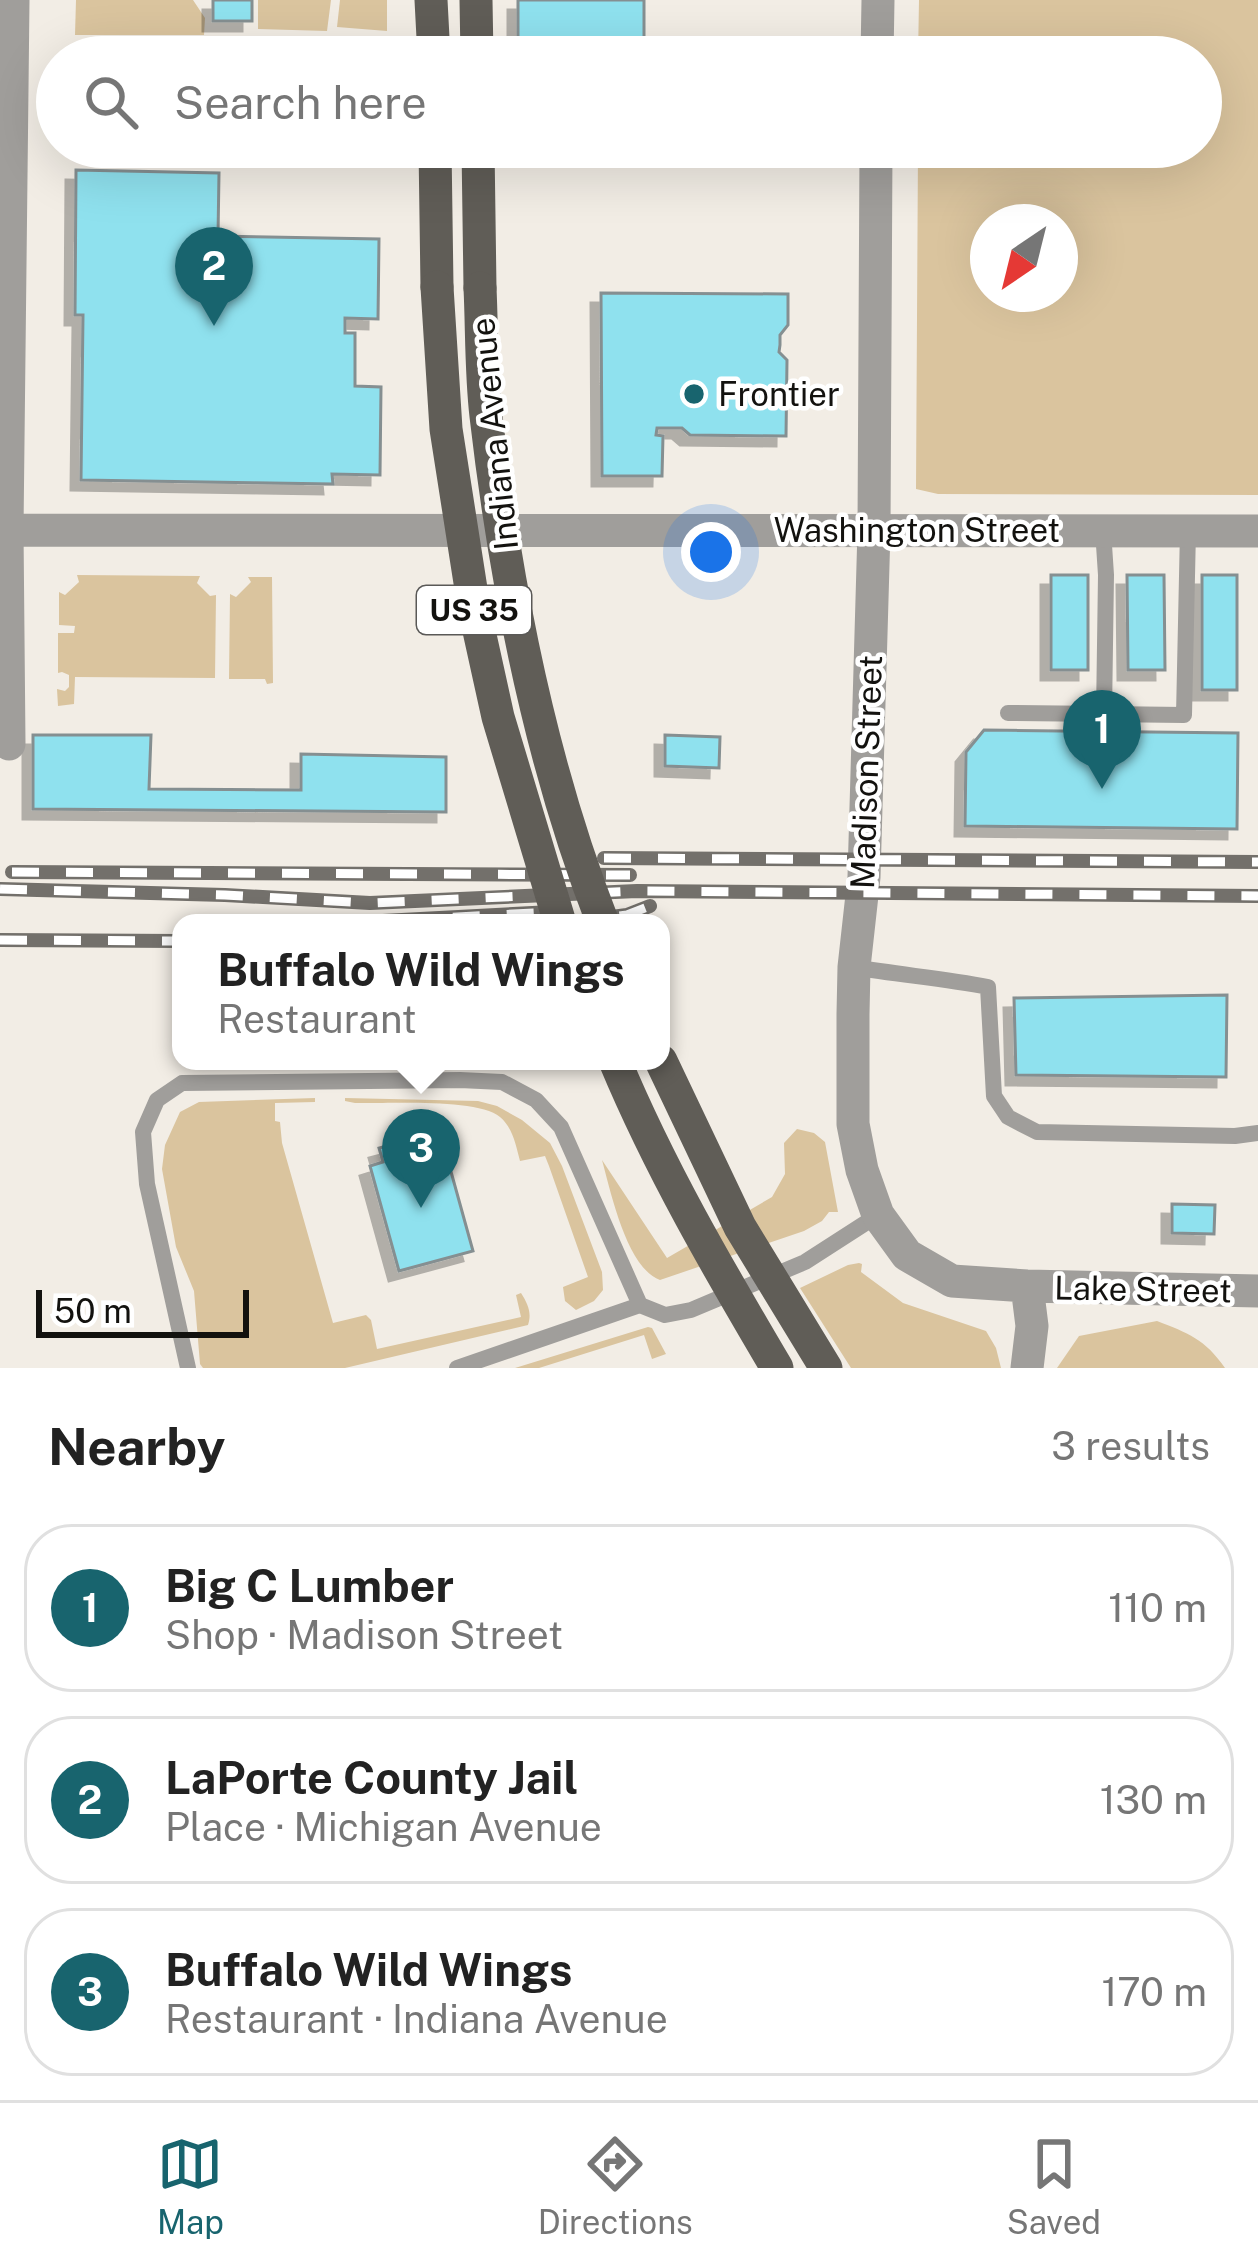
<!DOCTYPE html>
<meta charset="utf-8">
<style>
:root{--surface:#fff;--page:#f2f2f2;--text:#222;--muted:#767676;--line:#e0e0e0;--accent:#18646e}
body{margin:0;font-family:"Public Sans",sans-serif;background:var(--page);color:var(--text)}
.compass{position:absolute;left:970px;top:204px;width:108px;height:108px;border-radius:50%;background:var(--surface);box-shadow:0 12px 48px #0002;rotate:215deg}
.scale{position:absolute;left:36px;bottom:30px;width:213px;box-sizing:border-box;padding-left:12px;border:6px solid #13120f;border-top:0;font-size:33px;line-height:42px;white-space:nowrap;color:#13120f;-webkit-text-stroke:9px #fff;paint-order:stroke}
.you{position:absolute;left:711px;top:552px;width:42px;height:42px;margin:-30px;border:9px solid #fff;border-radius:50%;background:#1a73e8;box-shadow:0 0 0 18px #1a73e833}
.badge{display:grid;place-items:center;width:78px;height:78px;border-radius:50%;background:var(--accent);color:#fff;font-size:39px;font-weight:700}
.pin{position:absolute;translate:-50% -99px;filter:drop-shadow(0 3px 6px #0008)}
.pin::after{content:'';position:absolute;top:63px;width:42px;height:36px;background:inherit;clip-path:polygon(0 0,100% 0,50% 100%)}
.popup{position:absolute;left:172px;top:914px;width:498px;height:156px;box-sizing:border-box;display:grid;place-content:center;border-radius:24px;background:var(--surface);filter:drop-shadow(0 3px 9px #0005);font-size:39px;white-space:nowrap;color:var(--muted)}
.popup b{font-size:45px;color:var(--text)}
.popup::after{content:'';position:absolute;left:50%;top:100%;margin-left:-24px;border:24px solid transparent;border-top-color:var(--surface)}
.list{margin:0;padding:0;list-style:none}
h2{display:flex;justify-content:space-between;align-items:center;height:156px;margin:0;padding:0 48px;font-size:51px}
h2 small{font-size:39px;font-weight:400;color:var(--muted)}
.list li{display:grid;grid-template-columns:78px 1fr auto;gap:36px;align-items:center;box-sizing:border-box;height:168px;margin:0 24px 24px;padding:0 24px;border:3px solid var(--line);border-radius:48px}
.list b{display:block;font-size:45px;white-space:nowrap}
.list p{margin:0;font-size:39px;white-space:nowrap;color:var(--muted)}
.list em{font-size:39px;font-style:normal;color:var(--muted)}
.icon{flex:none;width:66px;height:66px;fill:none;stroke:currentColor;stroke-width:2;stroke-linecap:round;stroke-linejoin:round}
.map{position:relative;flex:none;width:1258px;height:1368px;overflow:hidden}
.search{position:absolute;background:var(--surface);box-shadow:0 12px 48px #0002;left:36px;right:36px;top:36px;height:132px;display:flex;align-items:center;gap:30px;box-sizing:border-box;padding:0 42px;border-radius:66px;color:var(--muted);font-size:45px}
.sheet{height:732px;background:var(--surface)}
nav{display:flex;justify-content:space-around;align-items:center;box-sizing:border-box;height:168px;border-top:3px solid var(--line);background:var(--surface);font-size:33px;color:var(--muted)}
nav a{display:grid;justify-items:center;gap:6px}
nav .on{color:var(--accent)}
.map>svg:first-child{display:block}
</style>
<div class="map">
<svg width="1258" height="1368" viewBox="0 0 1258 1368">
<defs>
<filter id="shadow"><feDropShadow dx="-10" dy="10" stdDeviation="0" flood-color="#0004"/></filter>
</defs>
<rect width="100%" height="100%" fill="#f2ede5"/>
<path fill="#dac49e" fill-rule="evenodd" d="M76 0H193L205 18 204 35H75Z
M258 0H331L327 31 258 29Z
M340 0H387V31L337 27Z
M919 0H1258V495L938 494 916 489 918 147H1201V57H918ZM988 222H1060V294H988Z
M77 575 200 576 197 583 210 596 216 595 215 678 75 677 74 704 58 706 57 689 65 691 69 687V675L62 672 58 673V633H74L75 626 59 625V592L65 595 79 582Z
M248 577H272L273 683 267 684 265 679H229L230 594 236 597 251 582Z
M315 1098V1102L275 1103V1121L280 1122 282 1143 333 1323 366 1315 371 1320 377 1349 521 1317 516 1295 521 1293C528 1304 532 1313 528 1325L345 1368H203L200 1364 194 1291 176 1247 162 1169 165 1145 180 1112 199 1102Z
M345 1098 478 1101 497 1106 522 1120 550 1143 562 1166 602 1272 603 1290 594 1301 576 1310 565 1301 563 1287 588 1277 549 1166 545 1156 520 1161C516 1146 513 1128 500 1117 478 1098 386 1104 355 1103L345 1101Z
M797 1129 814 1133 825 1142 838 1212H829L822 1221 804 1231 660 1280C627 1268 611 1193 602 1160L667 1258 772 1197 785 1174 784 1143Z
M859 1263 862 1264 861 1272 903 1303 986 1331 996 1348 1001 1368H851L800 1288 848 1265Z
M1157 1321C1188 1333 1205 1339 1225 1368H1057L1079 1336Z
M648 1327 652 1328 666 1354 652 1359 644 1335 539 1368H515Z"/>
<path fill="#8fe1ee" stroke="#858f91" stroke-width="3" filter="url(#shadow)" d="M213 0H252V21H213Z
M518 0H644V42L518 41Z
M76 170 219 173 218 236 379 239 378 319 345 318V333H355V386L381 387 380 475 332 474 333 484 81 480 83 315H75Z
M601 293 788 294V325L780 335V345L779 352 787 360 786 436 690 435 682 428H657L656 435 663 436 662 476H602Z
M1051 575H1088V670H1051Z
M1127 575H1164L1165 670H1128Z
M1202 575H1237V690H1202Z
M984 730 1238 733 1237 829 965 826 966 752Z
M33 735H151L149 789 301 790V754L446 757V812L33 809Z
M665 735 720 737 719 768 665 766Z
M1227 995 1226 1077 1016 1075 1014 998Z
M440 1132 473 1251 399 1271 370 1166 383 1162 379 1148Z
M1172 1204 1215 1205 1214 1234 1172 1233Z"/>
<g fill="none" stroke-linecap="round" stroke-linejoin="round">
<path stroke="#a09e9b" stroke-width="16" d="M1008 713 1104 714 1106 575 1103 530
M1104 714 1184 715 1188 530
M854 967C899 975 943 978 988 987L994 1096 1008 1117 1037 1132 1235 1136 1258 1133
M188 1368 147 1184 143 1132 157 1100 182 1083 460 1080 502 1082 536 1100 561 1127 640 1305
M457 1368 640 1305 665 1315 691 1310 805 1262 878 1215"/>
<path stroke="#a09e9b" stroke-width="33" d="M0 530 1258 531
M9 744 7 530 13 0"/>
<path stroke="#a09e9b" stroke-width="33" d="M877 57 878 0
M876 147 874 530 864 877 854 967 853 1014V1124L862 1170 878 1215 907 1255 952 1281 1027 1286 1258 1291
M1027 1368 1032 1326 1027 1286"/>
<path stroke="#605d57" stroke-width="33" d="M431 0 434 57
M476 0 477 57
M435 147 437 287
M478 147 480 288"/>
<g stroke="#73706b" stroke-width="14">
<path id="rail" d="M604 858 1258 862
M12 872 630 875
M0 889 225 895 370 903 637 891 1258 896
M345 923 552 912
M566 923 627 915 650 906
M0 940 181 941"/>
</g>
<use href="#rail" stroke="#fff" stroke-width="9" stroke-dasharray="27" stroke-linecap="butt"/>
<path stroke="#605d57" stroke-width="33" d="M437 287 446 429 474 608 498 717 560 923
M480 288C482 330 481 374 486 416 506 588 540 762 603 923
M615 1061C660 1169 718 1268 777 1368
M661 1061 740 1227 826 1368"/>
</g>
<circle fill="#18646e" stroke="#fff" stroke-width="4.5" cx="694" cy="394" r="12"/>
<g text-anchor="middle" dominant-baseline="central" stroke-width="9" stroke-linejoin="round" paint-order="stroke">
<rect fill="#fff" stroke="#5a5957" stroke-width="3" x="417" y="586" width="114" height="48" rx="9"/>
<g font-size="30" font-weight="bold" fill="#13120f">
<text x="474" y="610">US 35</text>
</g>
<g font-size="33" fill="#13120f" stroke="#fff" text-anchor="start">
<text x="718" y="394">Frontier</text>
</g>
<g font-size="33" fill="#13120f" stroke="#fff">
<text transform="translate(494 434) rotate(-96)">Indiana Avenue</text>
<text x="917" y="530">Washington Street</text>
<text transform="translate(866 772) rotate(-88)">Madison Street</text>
<text transform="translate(1143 1289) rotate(1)">Lake Street</text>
</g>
</g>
</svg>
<svg class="compass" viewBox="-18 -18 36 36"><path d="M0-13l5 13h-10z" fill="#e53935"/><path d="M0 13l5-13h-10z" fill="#767676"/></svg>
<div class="scale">50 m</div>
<div class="you"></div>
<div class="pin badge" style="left:1102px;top:789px">1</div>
<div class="pin badge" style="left:214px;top:326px">2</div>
<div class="pin badge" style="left:421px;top:1208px">3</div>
<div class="popup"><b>Buffalo Wild Wings</b>Restaurant</div>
<div class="search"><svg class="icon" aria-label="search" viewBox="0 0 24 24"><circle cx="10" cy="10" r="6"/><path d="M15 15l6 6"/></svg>Search here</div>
</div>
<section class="sheet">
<h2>Nearby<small>3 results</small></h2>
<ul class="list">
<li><span class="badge">1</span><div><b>Big C Lumber</b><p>Shop · Madison Street</p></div><em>110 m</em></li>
<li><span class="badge">2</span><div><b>LaPorte County Jail</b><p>Place · Michigan Avenue</p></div><em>130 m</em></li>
<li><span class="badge">3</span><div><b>Buffalo Wild Wings</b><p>Restaurant · Indiana Avenue</p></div><em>170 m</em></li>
</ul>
</section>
<nav>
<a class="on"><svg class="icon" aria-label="map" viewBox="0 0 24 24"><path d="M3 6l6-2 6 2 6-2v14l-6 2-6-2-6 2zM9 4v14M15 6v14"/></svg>Map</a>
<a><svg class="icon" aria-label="directions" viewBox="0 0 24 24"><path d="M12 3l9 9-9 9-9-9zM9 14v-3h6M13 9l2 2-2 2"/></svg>Directions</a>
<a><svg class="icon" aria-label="saved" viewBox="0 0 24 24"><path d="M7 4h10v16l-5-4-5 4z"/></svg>Saved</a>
</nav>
